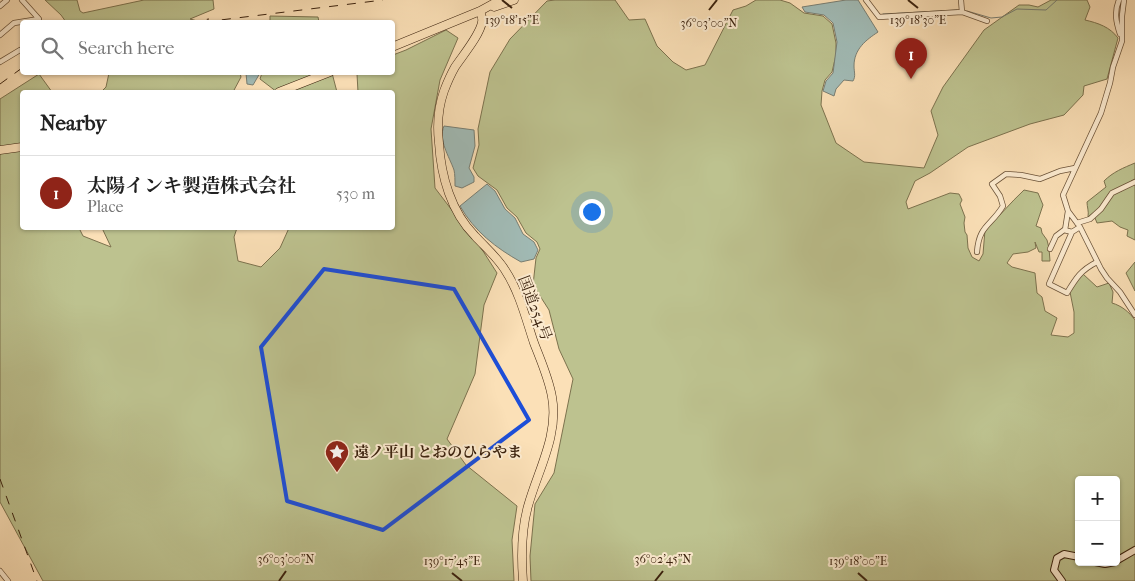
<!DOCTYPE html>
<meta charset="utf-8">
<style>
:root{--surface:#fff;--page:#f6f6f6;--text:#222;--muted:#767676;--line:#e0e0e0;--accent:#8f2418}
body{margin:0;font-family:"IM FELL French Canon","Noto Serif JP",serif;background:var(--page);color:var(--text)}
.controls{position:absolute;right:15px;bottom:15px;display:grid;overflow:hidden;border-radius:5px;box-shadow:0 1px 4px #0004}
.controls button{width:45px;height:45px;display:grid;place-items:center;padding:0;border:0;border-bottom:1px solid var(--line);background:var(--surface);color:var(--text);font:25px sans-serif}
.you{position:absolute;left:591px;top:211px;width:18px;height:18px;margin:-12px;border:4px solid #fff;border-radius:50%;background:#1a73e8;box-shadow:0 0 0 8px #1a73e833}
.badge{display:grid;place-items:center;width:32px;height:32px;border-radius:50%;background:var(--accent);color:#fff;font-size:16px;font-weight:700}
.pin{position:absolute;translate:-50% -41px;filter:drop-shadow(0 1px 2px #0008)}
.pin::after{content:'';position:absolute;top:26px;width:18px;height:15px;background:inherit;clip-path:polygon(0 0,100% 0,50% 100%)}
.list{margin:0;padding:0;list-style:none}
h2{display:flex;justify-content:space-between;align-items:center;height:65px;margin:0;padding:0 20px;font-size:21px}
h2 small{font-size:16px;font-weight:400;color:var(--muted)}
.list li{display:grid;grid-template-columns:32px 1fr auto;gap:15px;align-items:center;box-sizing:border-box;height:75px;padding:0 20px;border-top:1px solid var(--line)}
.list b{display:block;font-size:19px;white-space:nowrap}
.list p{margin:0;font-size:16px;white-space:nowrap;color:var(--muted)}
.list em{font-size:16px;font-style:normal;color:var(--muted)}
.icon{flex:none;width:28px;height:28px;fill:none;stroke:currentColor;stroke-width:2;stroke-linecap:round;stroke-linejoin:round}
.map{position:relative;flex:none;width:1135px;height:581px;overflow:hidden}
.search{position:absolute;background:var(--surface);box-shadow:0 1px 4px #0004;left:20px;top:20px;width:375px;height:55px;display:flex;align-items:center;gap:12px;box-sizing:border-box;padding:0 18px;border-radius:5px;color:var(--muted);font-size:19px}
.panel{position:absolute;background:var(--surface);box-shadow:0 1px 4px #0004;left:20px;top:90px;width:375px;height:140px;border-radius:5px}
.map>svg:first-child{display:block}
</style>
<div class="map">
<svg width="1135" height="581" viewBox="0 0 1135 581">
<rect width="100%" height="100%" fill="#fbe0b7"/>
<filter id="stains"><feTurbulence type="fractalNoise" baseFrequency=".004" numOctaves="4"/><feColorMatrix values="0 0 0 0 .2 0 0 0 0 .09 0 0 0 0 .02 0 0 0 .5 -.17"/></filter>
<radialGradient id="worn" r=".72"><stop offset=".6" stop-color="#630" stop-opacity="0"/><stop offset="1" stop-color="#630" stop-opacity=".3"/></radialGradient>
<path fill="#bdc28f" stroke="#7c724e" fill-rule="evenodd" d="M45 0H77L80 11 83 13 144 0H213L214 9 190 19 201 22H66L61 15Z
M555 0H615L629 20 645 19 657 46 673 62 686 70 705 65 733 10 746 6 756 0H780L790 3 804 13 823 16 832 24 836 43V55L832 72 825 80 822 91 821 105 836 143 864 162 924 168 938 135 931 111 943 87 984 30 1019 5H1029L1038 7 1051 0H1087L1090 7 1085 20C1098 23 1110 27 1118 38L1107 79 1084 86 1083 95 1064 115 1030 124 968 147 930 173 915 181 906 202 908 209 950 193 959 194 962 200 960 204 965 217 964 223 965 232 967 235 968 248 972 257 979 261 983 254 985 230C999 217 1010 203 1024 190L1038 193 1043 205 1036 226 1041 228 1042 233 1047 240 1049 248 1050 261H1042V252H1039L1035 242 1036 248 1028 252 1013 254 1007 263 1012 267 1035 273 1037 293 1042 297 1045 311 1057 318 1051 335 1068 337 1074 333V312L1070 292 1074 281 1083 274 1097 287 1109 283 1113 292 1112 303C1122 306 1129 312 1135 320V581H531L530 556 535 504 554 473 573 379 559 349 549 310 533 285 536 258 540 249 537 242 526 233 517 217 507 208 497 190 478 176 473 168 479 145 478 129 490 72 510 39 547 1ZM1079 480H1116V562H1079Z
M270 16 318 17 319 22H270Z
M446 30 458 38 440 80 431 129 435 188 483 251 497 273 484 305 475 374 447 439 466 465 517 506 512 540 514 581H43L0 502V99L39 74 52 92H22V228H79L83 236 111 247 102 228H237L234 237 238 261 261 267 280 248 289 228H392V92H358L357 74 360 73 392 72 393 55 406 50Z
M240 73 241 77 233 92H101L106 87 109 73Z
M262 73H332L337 92H277L260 79Z
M1135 163V179L1131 181 1135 186V240L1127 236 1128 230 1120 227 1112 221 1097 223 1093 213 1088 217C1089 211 1087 207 1087 202L1106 187 1104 181C1113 172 1123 168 1135 163Z
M1135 262V291L1126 273Z"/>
<path fill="#a1bbb6" stroke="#787e73" d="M846 0H858L878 32C866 40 854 49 854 66 854 72 856 76 853 81L844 80 836 89 834 96 823 91 826 81 833 73 837 42 833 23 824 15 805 12 802 7Z
M246 73H260L253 85 247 84Z
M444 126 474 130 475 146 469 168 474 177V182L462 188 455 186C455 181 455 174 454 170 449 156 438 140 444 126Z
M487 184 495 191 505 209 515 218 523 234 534 242 538 250 534 259 521 262C496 248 474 231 460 206Z"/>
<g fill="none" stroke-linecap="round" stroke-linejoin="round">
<path stroke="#787e73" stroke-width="1" d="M967 11 991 18 1002 17 1017 9 1046 10 1057 0
M883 14 957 10"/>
<g stroke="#6b5238" stroke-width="6">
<path id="street" d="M866 0 879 17 962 12 987 21
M961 0 962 12
M1119 0C1114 12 1116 22 1120 34
M1124 0 1122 16V41L1113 67 1110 83 1101 113 1063 195 1068 211 1080 227 1101 269 1107 278 1120 292 1135 315
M0 6 7 0
M0 35 14 23 39 19 22 0
M0 62 20 50
M1077 223 1090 219 1101 209 1112 193 1135 182
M1080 227 1072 232 1049 284 1067 293C1076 278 1081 270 1097 262
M1065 230 1068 211
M1050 249 1056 236 1064 230 1072 232
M977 252C979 225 991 226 1003 206L1000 196 992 184 1006 174 1021 175 1040 179 1060 171 1075 168
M0 571 8 581"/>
</g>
<g stroke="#3b220e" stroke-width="8">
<path id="secondary" d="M1116 561 1135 550
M1095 562 1105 564 1115 562
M1062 581 1054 570 1057 558 1064 554 1079 557"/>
</g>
<g stroke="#3b220e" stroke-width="9">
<path id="highway" d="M494 7 514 0
M480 11C481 14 483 18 482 22 480 35 463 55 455 67 451 74 447 83 444 91 438 108 437 126 439 143 441 176 451 212 475 236 485 247 497 257 505 270 519 291 526 319 534 343 541 361 549 379 552 397 559 435 538 470 528 506 521 531 521 555 523 581
M392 47 480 11 500 0
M279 92 330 72
M0 150 22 147"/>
</g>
<use href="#street" stroke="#fcebd0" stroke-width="4.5"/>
<use href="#secondary" stroke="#fcebd0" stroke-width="6"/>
<use href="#highway" stroke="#fbe0b7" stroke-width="8"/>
<path stroke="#3b220e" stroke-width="1" stroke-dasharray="9 9" stroke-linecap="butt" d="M189 22 209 19
M204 22 383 0
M0 84 22 68
M0 479 37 581"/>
</g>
<path fill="none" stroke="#1d4ed8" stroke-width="4" stroke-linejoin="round" d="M324 269 454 289 529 420 383 530 287 501 261 347Z"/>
<path fill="none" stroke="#3b220e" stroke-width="2" d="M502 0 512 8M908 0 918 8M709 10 717 0M452 573 462 581M858 573 867 581M279 581 286 571M655 581 663 571"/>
<defs>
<g id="sight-pin" transform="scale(1.25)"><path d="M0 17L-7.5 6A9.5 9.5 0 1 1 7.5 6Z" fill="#8f2418" stroke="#fcebd0"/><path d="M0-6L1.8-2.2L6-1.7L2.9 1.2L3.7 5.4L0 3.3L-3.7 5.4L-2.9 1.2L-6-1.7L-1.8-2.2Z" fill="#fff"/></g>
</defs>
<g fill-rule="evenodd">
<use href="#sight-pin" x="337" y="452"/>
</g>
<g text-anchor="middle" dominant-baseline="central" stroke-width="4" stroke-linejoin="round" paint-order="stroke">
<g font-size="15" fill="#3b220e" stroke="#fcebd0">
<text transform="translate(535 308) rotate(69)">国道254号</text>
</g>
<g font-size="15" font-weight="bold" fill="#3b220e" stroke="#fcebd0" text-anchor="start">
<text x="354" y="452">遠ノ平山 とおのひらやま</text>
</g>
</g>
<g font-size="12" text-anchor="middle" fill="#3b220e" stroke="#fcebd0" stroke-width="4" stroke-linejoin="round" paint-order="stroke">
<text x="512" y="24">139°18'15"E</text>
<text x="918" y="24">139°18'30"E</text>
<text x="709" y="27">36°03'00"N</text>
<text x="286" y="563">36°03'00"N</text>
<text x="663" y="563">36°02'45"N</text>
<text x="452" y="565">139°17'45"E</text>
<text x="858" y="565">139°18'00"E</text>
</g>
<rect width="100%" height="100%" filter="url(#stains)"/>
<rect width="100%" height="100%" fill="url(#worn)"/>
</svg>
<div class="controls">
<button>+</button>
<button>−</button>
</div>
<div class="you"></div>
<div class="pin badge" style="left:911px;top:79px">1</div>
<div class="search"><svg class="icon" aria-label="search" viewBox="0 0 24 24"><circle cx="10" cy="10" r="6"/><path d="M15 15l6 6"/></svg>Search here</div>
<section class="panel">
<h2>Nearby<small></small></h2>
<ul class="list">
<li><span class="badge">1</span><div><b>太陽インキ製造株式会社</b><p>Place</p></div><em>530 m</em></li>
</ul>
</section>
</div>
